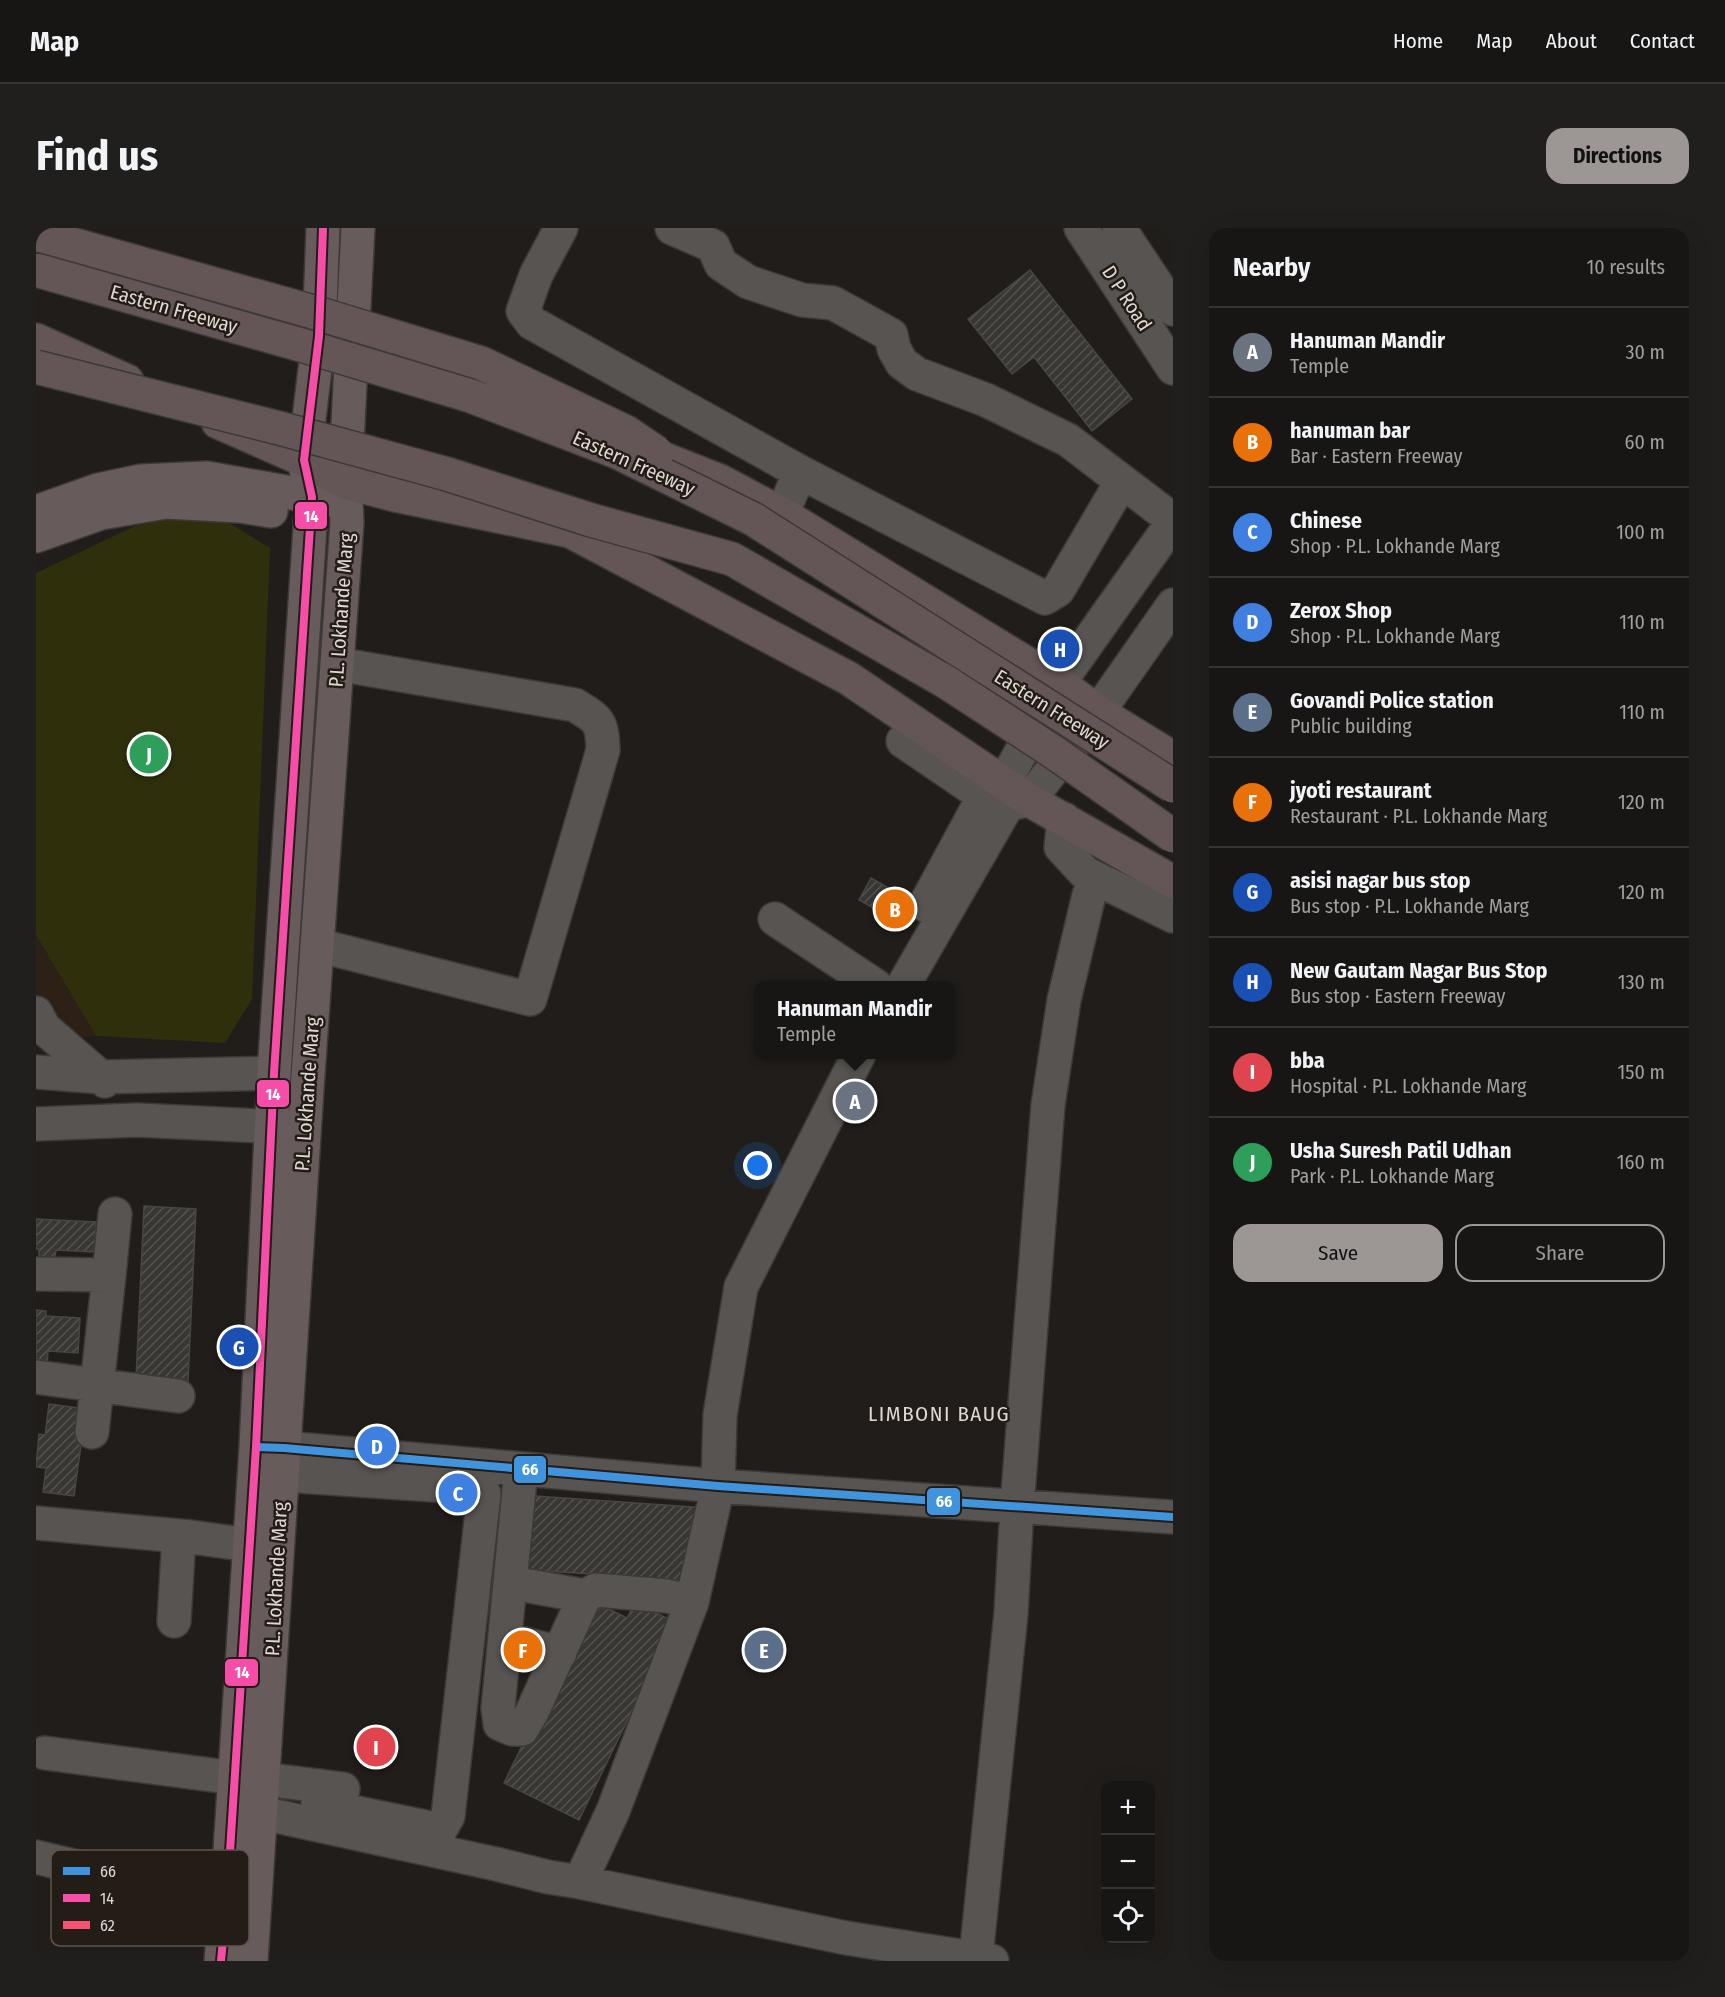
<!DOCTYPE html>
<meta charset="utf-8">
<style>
:root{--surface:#181614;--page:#211f1d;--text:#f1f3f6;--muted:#9f9fa0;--line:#363534;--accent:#9c9794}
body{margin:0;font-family:"Fira Sans Condensed",sans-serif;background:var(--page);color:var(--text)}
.controls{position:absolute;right:18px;bottom:18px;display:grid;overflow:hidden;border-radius:12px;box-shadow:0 6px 24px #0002}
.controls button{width:54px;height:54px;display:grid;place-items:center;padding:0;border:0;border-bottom:2px solid var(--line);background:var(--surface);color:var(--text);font:30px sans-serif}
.you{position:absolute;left:722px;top:938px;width:21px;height:21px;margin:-15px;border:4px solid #fff;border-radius:50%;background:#1a73e8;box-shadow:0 0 0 9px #1a73e833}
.badge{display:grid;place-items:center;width:39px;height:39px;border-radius:50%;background:var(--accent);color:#fff;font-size:20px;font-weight:700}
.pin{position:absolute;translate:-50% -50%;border:3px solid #fff;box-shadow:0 2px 6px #0006}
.popup{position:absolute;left:718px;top:753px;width:201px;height:78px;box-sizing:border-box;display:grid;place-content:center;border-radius:12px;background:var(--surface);filter:drop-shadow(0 2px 4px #0005);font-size:20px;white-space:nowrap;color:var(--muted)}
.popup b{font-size:22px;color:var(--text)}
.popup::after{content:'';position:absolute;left:50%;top:100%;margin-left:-12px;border:12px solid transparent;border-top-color:var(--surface)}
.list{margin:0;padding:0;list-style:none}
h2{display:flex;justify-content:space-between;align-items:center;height:78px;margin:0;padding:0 24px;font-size:26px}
h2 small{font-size:20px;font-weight:400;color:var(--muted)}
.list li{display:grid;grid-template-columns:39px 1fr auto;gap:18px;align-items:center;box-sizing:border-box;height:90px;padding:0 24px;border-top:2px solid var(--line)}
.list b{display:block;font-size:22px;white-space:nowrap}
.list p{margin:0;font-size:20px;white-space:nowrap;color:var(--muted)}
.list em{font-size:20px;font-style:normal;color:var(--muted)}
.actions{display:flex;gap:12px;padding:18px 24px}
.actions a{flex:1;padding:14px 0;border:2px solid var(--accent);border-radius:18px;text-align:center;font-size:21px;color:var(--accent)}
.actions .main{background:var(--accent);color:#111}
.icon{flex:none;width:33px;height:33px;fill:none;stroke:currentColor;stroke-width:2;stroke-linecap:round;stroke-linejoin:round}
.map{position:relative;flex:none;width:1137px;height:1733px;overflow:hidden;border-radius:18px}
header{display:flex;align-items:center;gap:36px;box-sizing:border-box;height:84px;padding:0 30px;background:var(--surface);border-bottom:2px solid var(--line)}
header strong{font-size:28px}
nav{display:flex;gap:33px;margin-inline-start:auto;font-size:21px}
.intro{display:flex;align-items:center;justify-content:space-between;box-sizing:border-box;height:144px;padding:0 36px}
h1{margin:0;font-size:42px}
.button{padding:15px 27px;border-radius:18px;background:var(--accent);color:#111;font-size:21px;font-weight:700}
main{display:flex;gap:36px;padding:0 36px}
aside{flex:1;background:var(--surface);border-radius:18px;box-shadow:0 6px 24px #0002}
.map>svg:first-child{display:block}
</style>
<header>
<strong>Map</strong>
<nav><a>Home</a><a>Map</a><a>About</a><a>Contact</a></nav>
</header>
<div class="intro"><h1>Find us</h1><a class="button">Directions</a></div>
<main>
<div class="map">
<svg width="1137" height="1733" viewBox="0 0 1137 1733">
<defs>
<pattern id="building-hatch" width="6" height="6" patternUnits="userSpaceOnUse" patternTransform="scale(1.5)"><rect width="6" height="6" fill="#393734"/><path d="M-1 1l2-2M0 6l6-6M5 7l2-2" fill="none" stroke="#555350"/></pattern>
</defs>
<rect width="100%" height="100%" fill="#201d1a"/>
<path fill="#2c2017" d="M0 707 60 808 0 816Z"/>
<path fill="#2f300b" d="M172 282 234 320 216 771 189 815 60 808 0 707V345L99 298Z"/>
<path fill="url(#building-hatch)" stroke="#484542" stroke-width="1.5" d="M994 42 1096 171 1056 203 998 129 976 146 932 91Z
M835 650 872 671 859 692 823 672Z
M108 978 160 981 152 1154 100 1151Z
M0 991 60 994 58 1024 20 1022 19 1029 3 1028V1021H0Z
M0 1082 10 1083V1088L44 1090 42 1125 12 1123 11 1139 0 1138Z
M13 1176 50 1181 38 1268 7 1264 10 1240 0 1239 3 1206 9 1207Z
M485 1267 671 1280 654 1358 571 1347 480 1341Z
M556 1373 591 1390 599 1375 639 1394 543 1592 468 1555Z"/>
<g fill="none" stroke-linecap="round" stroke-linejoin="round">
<g stroke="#3c3937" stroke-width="36">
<path id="minor" d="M525 0 500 47 487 83 496 95 764 244 746 286
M636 0 677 18 685 36 712 54 766 72 797 75 855 107 858 121 866 135 881 146 950 172 1032 212 1137 292
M1045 0 1137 140
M1083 0 1137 81
M764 244 1009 370 1022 362 1086 253
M867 513 948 568 889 677
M972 576 993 572 1062 484 1137 377
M1028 591 1025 619 1049 645 1137 688
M739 691 840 758
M281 717 494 771 567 522C566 493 563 492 539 477L301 436
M867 758 972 576 968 555 1023 455 1137 294
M0 785 8 800 69 853
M0 844 65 849 238 845
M0 896 101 892 265 900
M0 1046 73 1047 56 1204
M73 1047 79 986
M0 1149 142 1168
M221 1219 248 1220 682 1258 1137 1289
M485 1241 475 1345 479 1353 488 1357 549 1368
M247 1247 442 1260 448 1266 412 1588 404 1602 287 1578 282 1574 284 1558
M0 1295 155 1309 213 1317
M475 1345 462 1480 464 1496 476 1501H486L496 1484 549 1368 560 1362 631 1368 656 1374
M138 1393 142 1325
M469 1411 524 1425
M9 1525 199 1550
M228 1551 307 1561
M226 1585 460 1636 512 1649 544 1654 810 1710 956 1733
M0 1629 143 1663 191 1670
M544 1654 577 1583 656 1374 682 1258 684 1187 705 1059 823 826
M940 1729 975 1385 981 1279 1012 877 1028 772 1053 667"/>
</g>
<g stroke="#3c3937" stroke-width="36">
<path id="major" d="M0 284 62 262 105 253 171 250 295 272
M0 308 65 285 130 274 204 278 235 283
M185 1733 191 1670 220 1219 238 845 276 269 268 232 283 108 287 0
M215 1733 271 861 311 294 309 254 322 0"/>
</g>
<g stroke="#3c3937" stroke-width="36">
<path id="highway" d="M0 112 91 153
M182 194 268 232 309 254 359 267 534 303 812 450 993 572 1137 654
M608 223 684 253 746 286 1023 455 1062 484 1137 530"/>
</g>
<use href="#minor" stroke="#575451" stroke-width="33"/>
<use href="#major" stroke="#675b5b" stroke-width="33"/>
<use href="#highway" stroke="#645556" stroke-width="33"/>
<g stroke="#3c3937" stroke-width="36" stroke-linecap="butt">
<path id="highway-bridge" d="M0 6 274 83 445 135 590 204 621 225
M0 42 265 117 435 168 581 224 717 291 1137 558
M0 139 243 200 411 246 555 292 696 331 910 454 1016 523 1137 608"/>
</g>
<use href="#highway-bridge" stroke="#645556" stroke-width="33"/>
<g stroke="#241c16" stroke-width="12">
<path id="bus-1" d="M220 1219 248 1220 682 1258 1137 1289"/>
</g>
<g stroke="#241c16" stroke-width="12">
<path id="bus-2" d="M185 1733 191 1670 220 1219 238 845 276 269 268 232 283 108 287 0"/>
</g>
<use href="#bus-1" stroke="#4094de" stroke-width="8"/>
<use href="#bus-2" stroke="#f54da8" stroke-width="8"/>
</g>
<g text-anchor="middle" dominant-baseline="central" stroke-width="5" stroke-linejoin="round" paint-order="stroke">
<g font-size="20" fill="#ded9d5" stroke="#241c16">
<text transform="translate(1091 70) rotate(57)">D P Road</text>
<text transform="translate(138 81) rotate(16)">Eastern Freeway</text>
<text transform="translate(598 235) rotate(24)">Eastern Freeway</text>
<text transform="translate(305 382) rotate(-86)">P.L. Lokhande Marg</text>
<text transform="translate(1016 481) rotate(32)">Eastern Freeway</text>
<text transform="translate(271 866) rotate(-86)">P.L. Lokhande Marg</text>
<text transform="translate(240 1351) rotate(-87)">P.L. Lokhande Marg</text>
</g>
<g font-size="21" letter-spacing="1.5" fill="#ded9d5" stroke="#241c16">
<text x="903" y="1186">LIMBONI BAUG</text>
</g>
</g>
<rect x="15" y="1622" width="198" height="96" rx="9" fill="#241c16" stroke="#5c554f" stroke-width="1.5"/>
<rect x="27" y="1639" width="27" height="8" fill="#4094de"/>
<rect x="27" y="1666" width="27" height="8" fill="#f54da8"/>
<rect x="27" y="1693" width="27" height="8" fill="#f65372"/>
<g font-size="16" fill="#ded9d5">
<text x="64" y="1649">66</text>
<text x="64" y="1676">14</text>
<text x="64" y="1703">62</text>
</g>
<g stroke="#241c16" stroke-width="2">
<rect x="258" y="273" width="34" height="29" rx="6" fill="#f54da8"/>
<rect x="220" y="851" width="34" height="29" rx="6" fill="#f54da8"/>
<rect x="477" y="1227" width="34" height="29" rx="6" fill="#4094de"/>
<rect x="890" y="1259" width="35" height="29" rx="6" fill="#4094de"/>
<rect x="188" y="1430" width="35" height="29" rx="6" fill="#f54da8"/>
</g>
<g font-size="16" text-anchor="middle" font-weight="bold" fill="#fff">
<text x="275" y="294">14</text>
<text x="237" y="872">14</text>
<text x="494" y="1247">66</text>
<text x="908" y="1279">66</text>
<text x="206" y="1450">14</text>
</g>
</svg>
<div class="controls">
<button>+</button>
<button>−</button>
<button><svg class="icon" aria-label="locate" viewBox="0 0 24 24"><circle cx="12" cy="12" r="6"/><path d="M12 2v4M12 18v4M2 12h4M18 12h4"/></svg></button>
</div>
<div class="you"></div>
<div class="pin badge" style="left:819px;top:873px;background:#6b7280">A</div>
<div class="popup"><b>Hanuman Mandir</b>Temple</div>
<div class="pin badge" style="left:859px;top:681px;background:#e8710a">B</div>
<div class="pin badge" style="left:422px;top:1265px;background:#3f7fe0">C</div>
<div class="pin badge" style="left:341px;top:1218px;background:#3f7fe0">D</div>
<div class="pin badge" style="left:728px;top:1422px;background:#5c6f8a">E</div>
<div class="pin badge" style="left:487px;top:1422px;background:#e8710a">F</div>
<div class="pin badge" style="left:203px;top:1119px;background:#1a4fb4">G</div>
<div class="pin badge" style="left:1024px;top:421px;background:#1a4fb4">H</div>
<div class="pin badge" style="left:340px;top:1519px;background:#e0444e">I</div>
<div class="pin badge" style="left:113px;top:526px;background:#2e9e5b">J</div>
</div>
<aside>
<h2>Nearby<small>10 results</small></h2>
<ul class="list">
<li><span class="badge" style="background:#6b7280">A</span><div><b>Hanuman Mandir</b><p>Temple</p></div><em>30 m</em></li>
<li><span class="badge" style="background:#e8710a">B</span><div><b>hanuman bar</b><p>Bar · Eastern Freeway</p></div><em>60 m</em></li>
<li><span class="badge" style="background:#3f7fe0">C</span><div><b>Chinese</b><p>Shop · P.L. Lokhande Marg</p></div><em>100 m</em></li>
<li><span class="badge" style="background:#3f7fe0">D</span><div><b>Zerox Shop</b><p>Shop · P.L. Lokhande Marg</p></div><em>110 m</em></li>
<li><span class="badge" style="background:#5c6f8a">E</span><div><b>Govandi Police station</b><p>Public building</p></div><em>110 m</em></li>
<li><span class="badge" style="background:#e8710a">F</span><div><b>jyoti restaurant</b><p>Restaurant · P.L. Lokhande Marg</p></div><em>120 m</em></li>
<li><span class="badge" style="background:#1a4fb4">G</span><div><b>asisi nagar bus stop</b><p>Bus stop · P.L. Lokhande Marg</p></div><em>120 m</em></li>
<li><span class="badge" style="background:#1a4fb4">H</span><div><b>New Gautam Nagar Bus Stop</b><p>Bus stop · Eastern Freeway</p></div><em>130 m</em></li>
<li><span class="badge" style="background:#e0444e">I</span><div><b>bba</b><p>Hospital · P.L. Lokhande Marg</p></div><em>150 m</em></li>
<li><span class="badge" style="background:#2e9e5b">J</span><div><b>Usha Suresh Patil Udhan</b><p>Park · P.L. Lokhande Marg</p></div><em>160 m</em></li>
</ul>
<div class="actions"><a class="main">Save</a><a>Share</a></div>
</aside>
</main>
